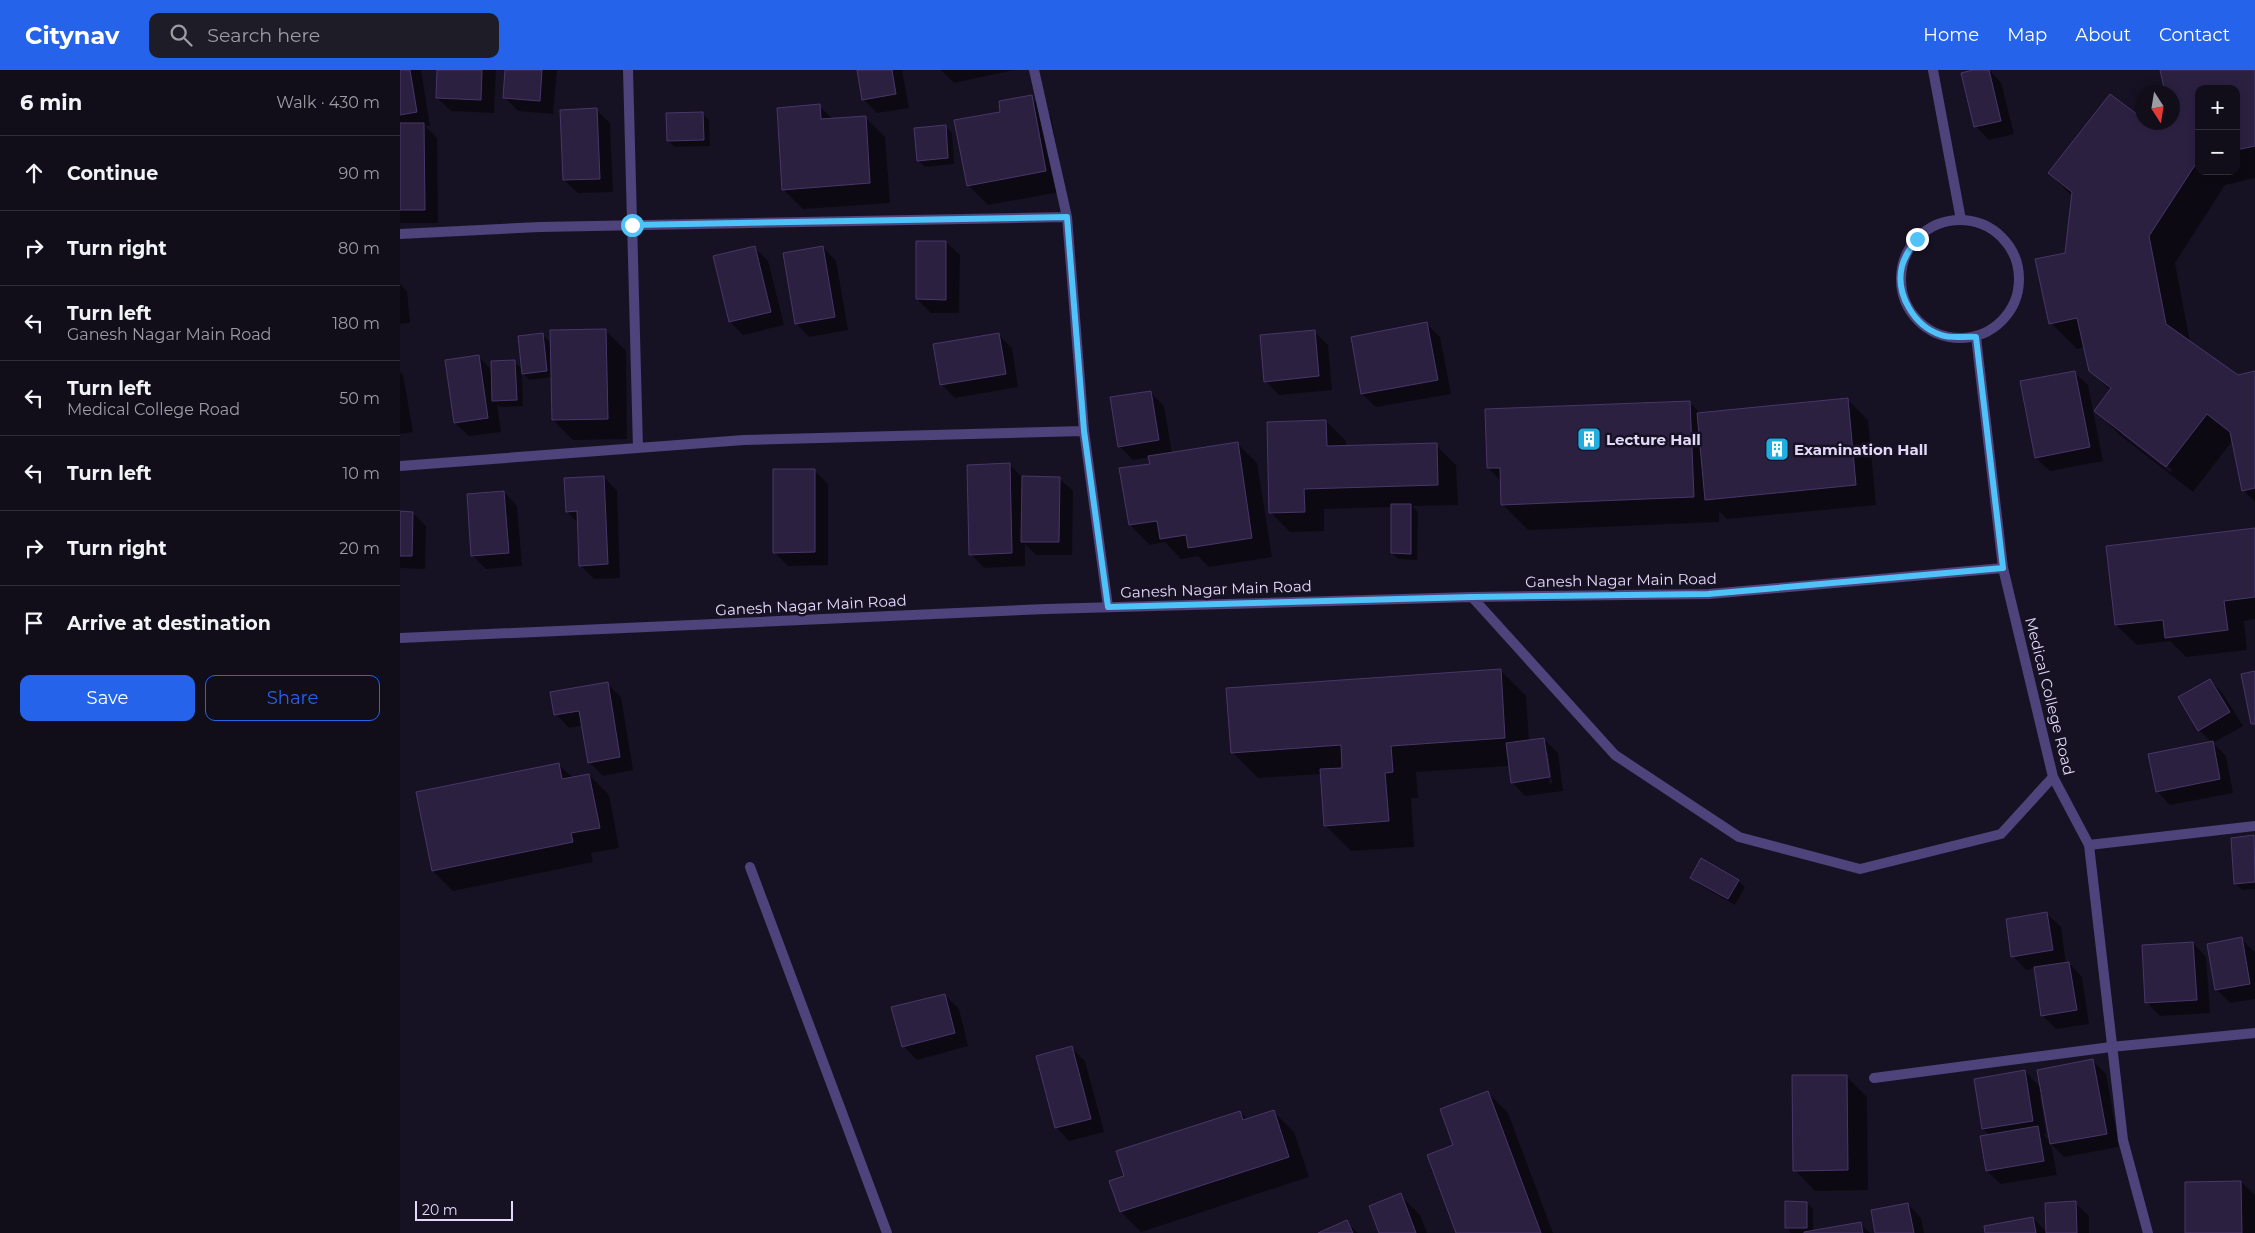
<!DOCTYPE html>
<meta charset="utf-8">
<style>
:root{--surface:#110e1a;--page:#1e1c27;--text:#f1f3f6;--muted:#9c9ca2;--line:#302e39;--accent:#2563eb}
body{margin:0;font-family:Montserrat,sans-serif;background:var(--page);color:var(--text)}
.controls{position:absolute;right:15px;top:15px;display:grid;overflow:hidden;border-radius:10px;box-shadow:0 2px 8px #0003}
.controls button{width:45px;height:45px;display:grid;place-items:center;padding:0;border:0;border-bottom:1px solid var(--line);background:var(--surface);color:var(--text);font:25px sans-serif}
.compass{position:absolute;left:1735px;top:15px;width:45px;height:45px;border-radius:50%;background:var(--surface);box-shadow:0 2px 8px #0003;rotate:168deg}
.scale{position:absolute;left:15px;bottom:12px;width:98px;box-sizing:border-box;padding-left:5px;border:2px solid #e2d9fa;border-top:0;font-size:14px;line-height:18px;white-space:nowrap;color:#e2d9fa;-webkit-text-stroke:4px #171223;paint-order:stroke}
.stop{position:absolute;width:15px;height:15px;margin:-11px;border:4px solid #4fc3f7;border-radius:50%;background:#fff}
.stop.end{background:#4fc3f7;border-color:#fff;box-shadow:0 1px 5px #0008}
.list{margin:0;padding:0;list-style:none}
h2{display:flex;justify-content:space-between;align-items:center;height:65px;margin:0;padding:0 20px;font-size:21px}
h2 small{font-size:16px;font-weight:400;color:var(--muted)}
.list li{display:grid;grid-template-columns:32px 1fr auto;gap:15px;align-items:center;box-sizing:border-box;height:75px;padding:0 20px;border-top:1px solid var(--line)}
.list b{display:block;font-size:19px;white-space:nowrap}
.list p{margin:0;font-size:16px;white-space:nowrap;color:var(--muted)}
.list em{font-size:16px;font-style:normal;color:var(--muted)}
.actions{display:flex;gap:10px;padding:15px 20px}
.actions a{flex:1;padding:11px 0;border:1px solid var(--accent);border-radius:10px;text-align:center;font-size:18px;color:var(--accent)}
.actions .main{background:var(--accent);color:#fff}
.icon{flex:none;width:28px;height:28px;fill:none;stroke:currentColor;stroke-width:2;stroke-linecap:round;stroke-linejoin:round}
.map{position:relative;flex:none;width:1855px;height:1163px;overflow:hidden}
header{display:flex;align-items:center;gap:30px;box-sizing:border-box;height:70px;padding:0 25px;background:var(--accent);color:#fff}
header strong{font-size:24px}
nav{display:flex;gap:28px;margin-inline-start:auto;font-size:18px}
.search{width:350px;height:45px;background:var(--page);display:flex;align-items:center;gap:12px;box-sizing:border-box;padding:0 18px;border-radius:10px;color:var(--muted);font-size:19px}
main{display:flex}
aside{flex:1;background:var(--surface)}
.map>svg:first-child{display:block}
</style>
<header>
<strong>Citynav</strong>
<div class="search"><svg class="icon" aria-label="search" viewBox="0 0 24 24"><circle cx="10" cy="10" r="6"/><path d="M15 15l6 6"/></svg>Search here</div>
<nav><a>Home</a><a>Map</a><a>About</a><a>Contact</a></nav>
</header>
<main>
<aside>
<h2>6 min<small>Walk · 430 m</small></h2>
<ul class="list">
<li><svg class="icon" aria-label="ahead" viewBox="0 0 24 24"><path d="M12 20V5M6 11l6-6 6 6"/></svg><div><b>Continue</b></div><em>90 m</em></li>
<li><svg class="icon" aria-label="right" viewBox="0 0 24 24"><path d="M7 20v-9h11M14 6l5 5-5 5"/></svg><div><b>Turn right</b></div><em>80 m</em></li>
<li><svg class="icon" aria-label="left" viewBox="0 0 24 24"><path d="M17 20v-9H6M10 6l-5 5 5 5"/></svg><div><b>Turn left</b><p>Ganesh Nagar Main Road</p></div><em>180 m</em></li>
<li><svg class="icon" aria-label="left" viewBox="0 0 24 24"><path d="M17 20v-9H6M10 6l-5 5 5 5"/></svg><div><b>Turn left</b><p>Medical College Road</p></div><em>50 m</em></li>
<li><svg class="icon" aria-label="left" viewBox="0 0 24 24"><path d="M17 20v-9H6M10 6l-5 5 5 5"/></svg><div><b>Turn left</b></div><em>10 m</em></li>
<li><svg class="icon" aria-label="right" viewBox="0 0 24 24"><path d="M7 20v-9h11M14 6l5 5-5 5"/></svg><div><b>Turn right</b></div><em>20 m</em></li>
<li><svg class="icon" aria-label="arrive" viewBox="0 0 24 24"><path d="M6 21V4h12l-3 4 3 4H6"/></svg><div><b>Arrive at destination</b></div></li>
</ul>
<div class="actions"><a class="main">Save</a><a>Share</a></div>
</aside>
<div class="map">
<svg width="1855" height="1163" viewBox="0 0 1855 1163">
<rect width="100%" height="100%" fill="#171223"/>
<path fill="#0007" fill-rule="evenodd" d="M0 0H21L30 56H25L37 68 38 153H0Z
M39 0H96L94 43 51 41 37 28Z
M107 0H157L153 44 118 41 104 27Z
M458 0H502L509 38 477 43 464 30Z
M541 0H614L554 13Z
M1579 0H1589L1601 12 1614 64 1589 70 1575 56Z
M1761 0H1855V108L1825 115 1775 193 1790 272 1838 306 1855 303V432L1843 420 1833 370 1793 422 1721 366 1695 340 1711 321 1690 300 1685 277 1677 279 1651 253 1666 184 1673 127 1649 103 1710 25 1742 49V52L1756 59 1772 52V22H1766ZM1799 19H1836V101H1799ZM1723 362 1772 400 1770 402 1721 364Z
M631 27 651 47 665 121 588 135 568 115Z
M419 36 433 49 465 47 485 67 490 133 403 139 383 119Z
M196 40 210 53 213 122 178 123 164 110Z
M302 43 309 50 310 76 275 77 268 71Z
M545 56 552 63 554 94 525 97 518 90Z
M546 172 560 185 559 243H531L517 229Z
M354 177 368 191 384 255 343 265 330 252Z
M423 177 436 191 448 260 409 267 396 253Z
M0 214 7 221 10 253 0 254Z
M1027 254 1040 267 1051 324 976 337 962 324Z
M206 261 226 281 227 369 173 370 153 350 152 307 129 310 122 302 123 336 100 337 97 334 101 362 69 366 55 353 46 291 78 286 93 301 115 292 122 299 142 264 149 271 150 277H152Z
M914 261 928 275 932 320 879 325 866 311Z
M598 264 612 278 618 317 555 328 541 314Z
M0 302 3 305 13 362 0 364Z
M1674 302 1688 315 1703 391 1650 401 1636 388Z
M750 322 764 336 772 383 837 373 857 393 872 487 809 497 798 486 781 489 765 472 750 475 730 455 751 395 750 387 733 390 719 376Z
M1448 330 1468 350 1476 435 1327 449 1319 441V452L1128 460 1102 434 1101 411 1088 398 1289 332 1301 344Z
M926 351 946 371V377L1036 375 1056 395 1058 435 1012 436 1018 442 1017 490 998 489 992 483V437L924 439V461L890 462 870 442Z
M610 395 623 408H659L673 421 672 485H636L625 474V496L584 498 571 484Z
M414 400 428 414V495L388 496 374 482Z
M204 407 217 421 220 508 194 509 180 495 179 454 167 442Z
M104 422 117 436 122 496 86 499 72 485Z
M0 443H13L26 456 25 499 0 498Z
M1855 459V549L1844 551 1847 580 1786 587 1770 571 1737 575 1716 555Z
M1100 600 1126 626 1129 671 1144 669 1158 683 1163 721 1125 726 1112 712 1110 696 1016 702 1018 728H1011L1014 777 951 781 925 755 921 704 858 708 832 682ZM1145 683H1148L1152 713 1150 714Z
M1810 610 1823 624 1843 656 1813 673 1826 686 1833 723 1770 735 1757 721 1812 673 1799 660Z
M207 614 221 627 233 700 203 706 189 692 183 655 169 658 156 644Z
M159 695 173 708 189 705 209 725 219 778 191 783 193 792 53 821 33 801Z
M1854 767 1855 819 1842 820 1836 814Z
M1291 808 1338 811 1345 817 1335 835 1298 814Z
M1647 844 1661 857 1666 894 1669 893 1682 907 1689 954 1656 959 1642 945 1635 898 1626 900 1613 886Z
M1841 869 1855 882V929L1830 933 1816 919Z
M1793 873 1806 887 1810 943 1760 946 1746 932Z
M545 925 559 939 568 976 517 990 503 976Z
M672 978 685 991 704 1062 669 1071 656 1057Z
M1693 991 1706 1004 1719 1077 1664 1087 1651 1074 1657 1105 1601 1114 1587 1101 1591 1066 1583 1059 1625 1001 1641 1018ZM1640 1025H1642L1650 1071 1644 1065 1646 1064Z
M1446 1006 1467 1027 1468 1120 1415 1121 1395 1100Z
M1088 1023 1108 1043 1153 1163H1057Z
M873 1041 894 1062 909 1107 741 1162 721 1142 726 1107 840 1042 847 1050Z
M1841 1112 1855 1125V1163H1787Z
M1000 1125 1020 1145 1027 1163H981Z
M1407 1133 1413 1139V1162L1460 1153 1470 1163H1391L1386 1157Z
M1675 1133 1689 1146V1163H1586L1633 1148 1647 1162Z
M1508 1134 1521 1148 1524 1163H1476Z
M947 1152 958 1163H921Z"/>
<path fill="#2c2041" stroke="#48366a" d="M0 0H10L17 42 0 45Z
M37 0H82L81 30 36 28Z
M105 0H142L140 31 103 28Z
M457 0H492L496 24 462 30Z
M1573 0H1589L1601 51 1574 57 1561 3Z
M1760 0H1855V76L1836 80V19H1799V89L1749 166 1766 254 1838 305 1855 301V418L1842 421 1830 362 1807 344 1766 397 1694 341 1711 318 1689 301 1677 248 1649 254 1635 189 1665 183 1672 122 1648 103 1710 24 1742 48V52H1749L1755 57 1759 52H1772V22H1765Z
M632 25 646 101 567 116 554 50 600 42 599 31Z
M420 34 421 49 466 46 470 113 382 120 377 38Z
M197 38 200 109 163 110 160 40Z
M303 42 304 70 267 71 266 43Z
M0 53H24L25 140H0Z
M546 55 548 88 517 91 514 58Z
M516 171H546V230L516 229Z
M355 176 371 242 329 252 313 186Z
M423 176 435 247 395 254 383 183Z
M1027 252 1038 310 961 324 951 267Z
M206 259 208 349 152 350 150 260Z
M915 260 919 306 864 312 860 265Z
M143 263 147 301 122 304 118 266Z
M599 263 606 304 540 315 533 274Z
M79 285 88 348 54 353 45 290Z
M115 290 117 330 92 331 91 291Z
M1675 301 1690 377 1635 388 1620 311Z
M751 321 759 370 718 377 710 327Z
M1448 328 1456 415 1305 430 1297 343Z
M1290 331 1294 427 1101 435 1100 398H1087L1085 339Z
M926 350 927 376 1037 373 1038 415 904 419 905 442 869 443 867 352Z
M838 372 852 468 788 478 786 465 760 469 757 451 729 455 719 398 750 394 748 386Z
M610 393 612 483 569 485 567 395Z
M373 399H415V482L373 483Z
M204 406 208 494 179 496 177 441 166 442 164 408Z
M622 406 660 407 659 472H621Z
M104 421 109 483 71 486 67 424Z
M991 434H1011V484L991 483Z
M0 441 13 442 12 486H0Z
M1855 458V527L1824 531 1828 560 1765 568 1763 550 1715 555 1706 476Z
M1101 599 1105 668 991 676 993 702 985 703 989 751 924 756 920 699 942 698 941 675 831 683 826 618Z
M1855 601V654H1851L1841 604Z
M1810 609 1830 642 1798 661 1778 627Z
M208 612 220 687 188 693 179 641 154 645 150 622Z
M1144 668 1150 707 1111 713 1106 673Z
M1813 671 1820 709 1756 722 1748 684Z
M159 693 162 709 189 704 200 758 171 763 173 772 32 801 16 722Z
M1854 765 1855 812 1834 814 1831 768Z
M1301 788 1339 810 1328 829 1290 808Z
M1647 842 1653 880 1611 887 1606 849Z
M1842 867 1850 914 1815 920 1807 874Z
M1793 872 1797 930 1745 933 1742 875Z
M1669 892 1677 940 1641 946 1634 897Z
M545 924 555 963 502 977 491 937Z
M672 976 691 1049 655 1058 636 986Z
M1693 989 1707 1064 1650 1074 1637 1000Z
M1625 1000 1633 1051 1582 1059 1574 1009Z
M1392 1005H1447L1448 1100 1393 1101Z
M1088 1021 1141 1163H1056L1027 1085 1053 1075 1040 1039Z
M874 1040 889 1087 720 1142 709 1111 724 1106 716 1081 840 1041 843 1050Z
M1638 1056 1644 1091 1586 1101 1580 1066Z
M1841 1111 1842 1163H1785V1112Z
M1001 1123 1016 1163H979L969 1136Z
M1385 1131 1407 1132V1158H1385Z
M1676 1131 1677 1163H1646L1645 1133Z
M1508 1133 1514 1163H1475L1471 1140Z
M1633 1147 1636 1163H1585L1584 1156Z
M947 1150 953 1163H918Z
M1461 1152 1463 1163H1404V1162Z"/>
<g fill="none" stroke-linecap="round" stroke-linejoin="round">
<path stroke="#4e437b" stroke-width="10" d="M228 0 238 378
M634 0 667 147 684 361 708 537
M1533 0 1561 150
M1501 209a59 59 0 1 1 118 0a59 59 0 1 1-118 0Z
M0 164 140 157 667 147
M1576 267 1603 498 1653 707 1689 775 1723 1070 1748 1163
M0 396 344 370 684 361
M1072 527 1215 685 1339 767 1460 799 1601 764 1653 707
M0 568 646 539 1072 527 1309 524 1603 498
M1689 775 1855 756
M350 797 487 1163
M1474 1008 1711 977 1855 963"/>
</g>
<g fill="none" stroke-linecap="round" stroke-linejoin="round">
<path stroke="#4fc3f7" stroke-width="6" d="M232 155 667 147 684 361 708 537 1072 527 1308 524 1603 498 1576 267C1564 266 1552 269 1541 265 1514 256 1495 224 1502 196 1505 185 1511 177 1517 169"/>
</g>
<defs>
<g id="building-square" transform="scale(1.25)"><rect x="-9" y="-9" width="18" height="18" rx="4" fill="#20aedf" stroke="#171223"/><path d="M-4-6H4V6H1V3H-1V6H-4ZM-2.5-4.3h1.7v1.8h-1.7ZM.8-4.3h1.7v1.8H.8ZM-2.5-1h1.7V.8h-1.7ZM.8-1h1.7V.8H.8Z" fill="#fff"/></g>
</defs>
<g fill-rule="evenodd">
<use href="#building-square" x="1189" y="369"/>
<use href="#building-square" x="1377" y="379"/>
</g>
<g text-anchor="middle" dominant-baseline="central" stroke-width="5" stroke-linejoin="round" paint-order="stroke">
<g font-size="15" font-weight="bold" fill="#e2d9fa" stroke="#171223" text-anchor="start">
<text x="1206" y="369">Lecture Hall</text>
<text x="1394" y="379">Examination Hall</text>
</g>
<g font-size="15" fill="#e2d9fa" stroke="#171223">
<text transform="translate(1221 510) rotate(-1)">Ganesh Nagar Main Road</text>
<text transform="translate(816 519) rotate(-2)">Ganesh Nagar Main Road</text>
<text transform="translate(411 535) rotate(-3)">Ganesh Nagar Main Road</text>
<text transform="translate(1650 626) rotate(76)">Medical College Road</text>
</g>
</g>
</svg>
<div class="controls">
<button>+</button>
<button>−</button>
</div>
<svg class="compass" viewBox="-18 -18 36 36"><path d="M0-13l5 13h-10z" fill="#e53935"/><path d="M0 13l5-13h-10z" fill="#9c9ca2"/></svg>
<div class="scale">20 m</div>
<div class="stop" style="left:232px;top:155px"></div>
<div class="stop end" style="left:1517px;top:169px"></div>
</div>
</main>
